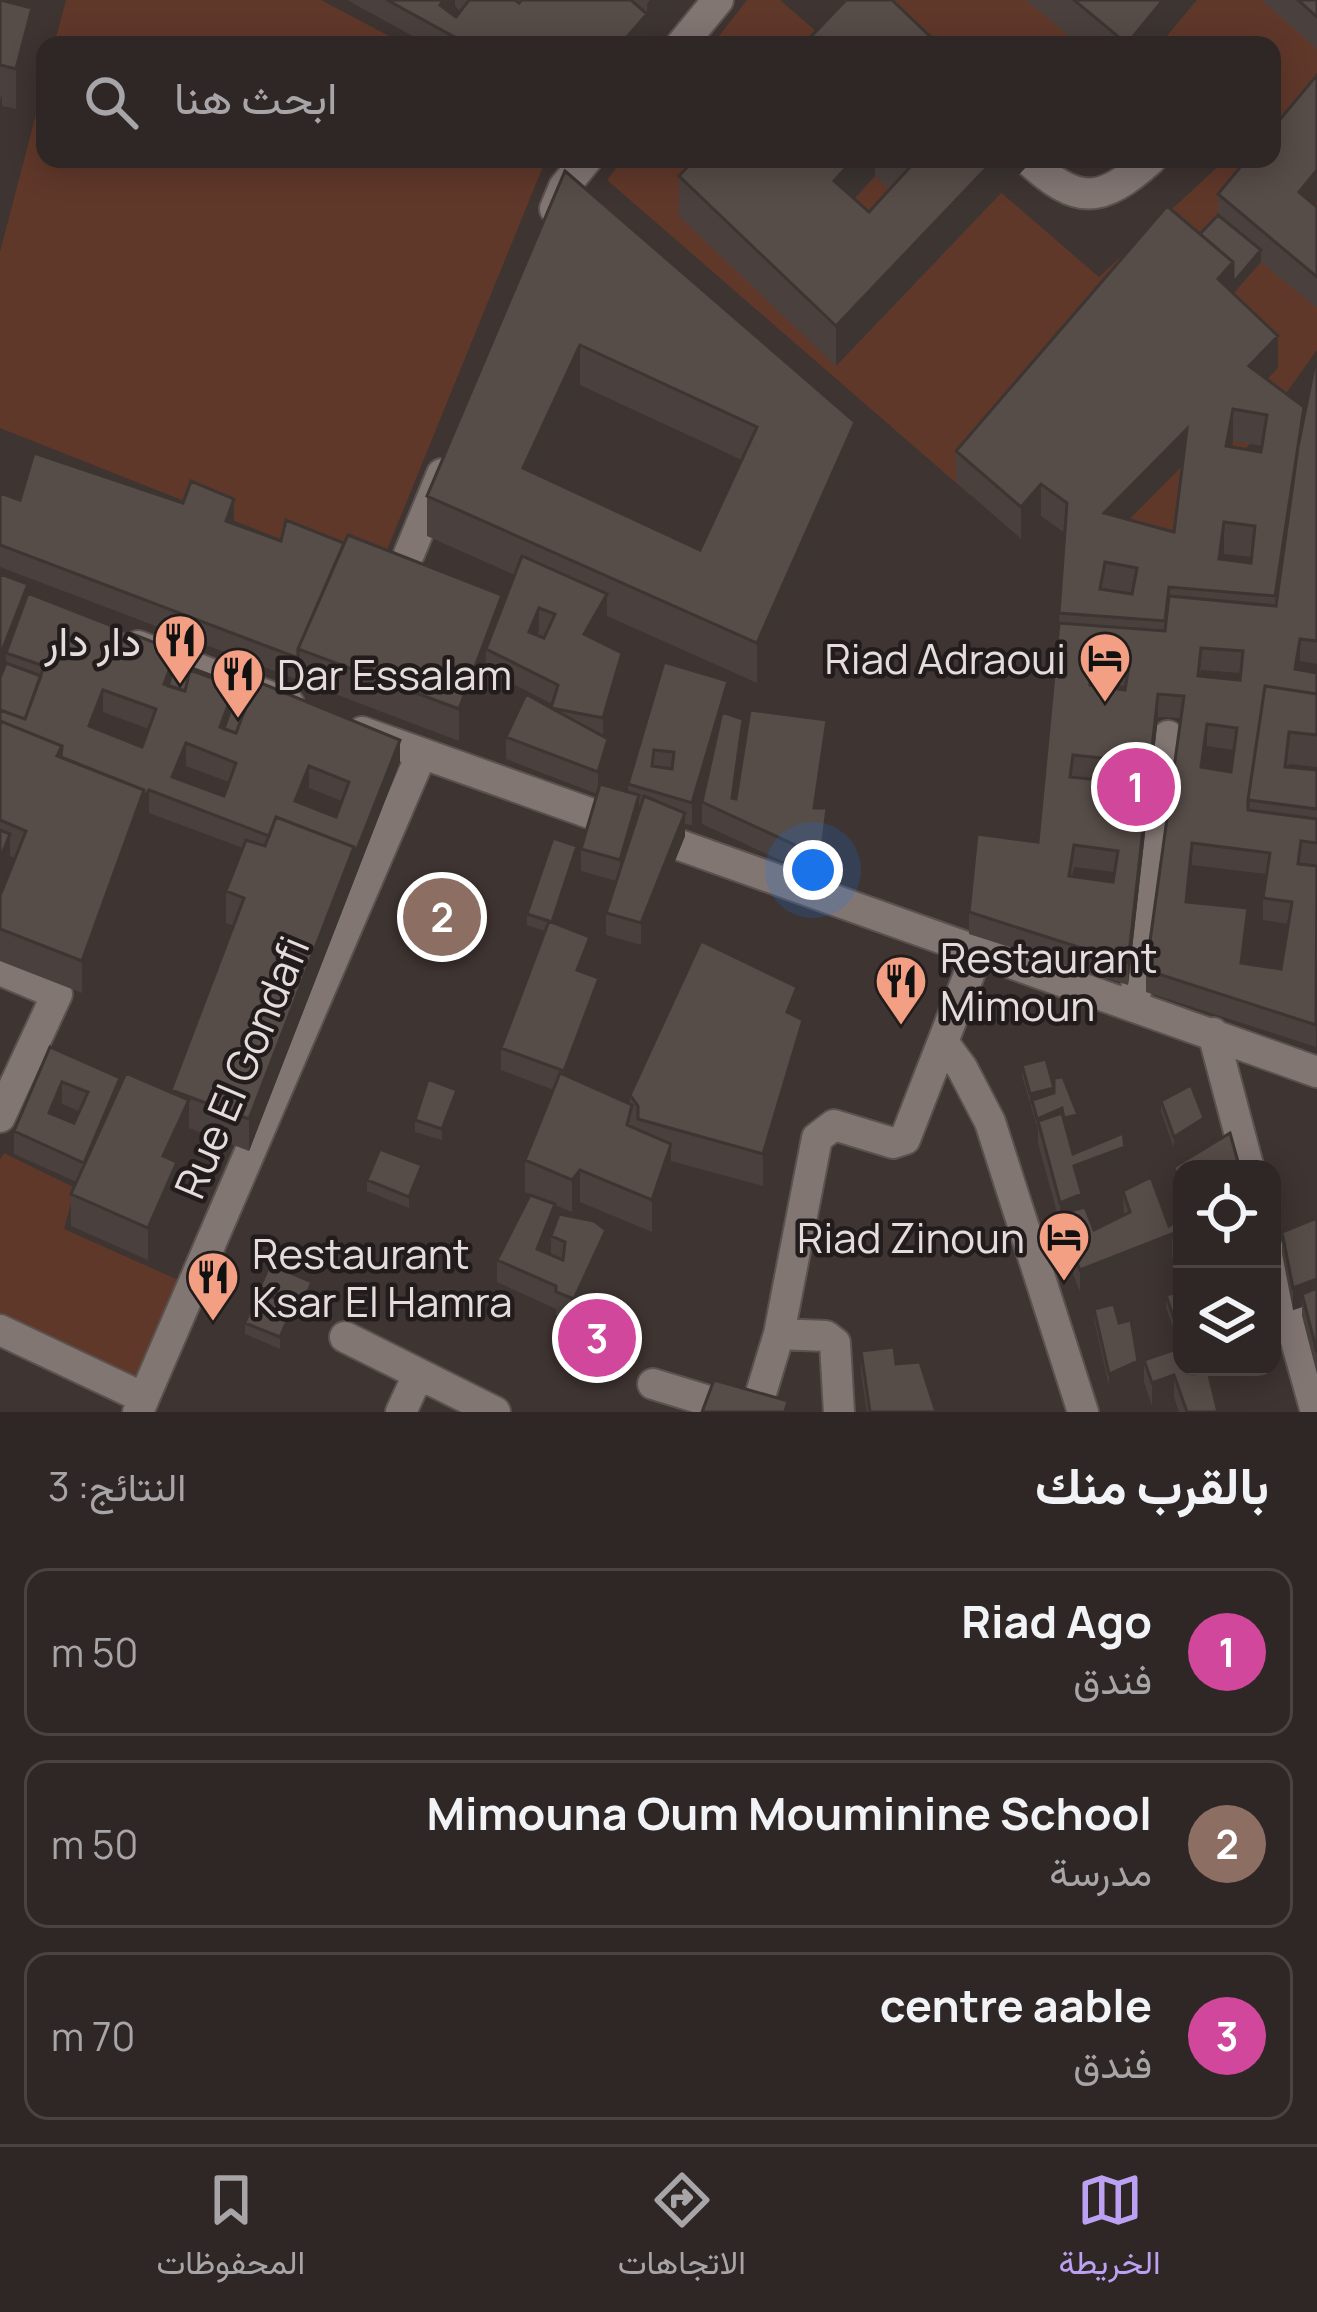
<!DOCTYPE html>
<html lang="ar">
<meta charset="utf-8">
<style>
:root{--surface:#2e2725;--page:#362f2d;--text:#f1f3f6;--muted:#a7a5a7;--line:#494442;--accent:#bca0f2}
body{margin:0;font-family:Manrope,Vazirmatn,sans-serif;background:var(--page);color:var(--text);direction:rtl}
.controls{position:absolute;right:36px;bottom:36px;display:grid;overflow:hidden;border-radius:24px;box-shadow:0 6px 30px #0003}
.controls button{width:108px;height:108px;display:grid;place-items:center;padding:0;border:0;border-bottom:3px solid var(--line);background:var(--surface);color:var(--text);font:60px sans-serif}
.you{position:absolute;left:813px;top:870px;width:42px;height:42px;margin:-30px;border:9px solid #fff;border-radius:50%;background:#1a73e8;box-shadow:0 0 0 18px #1a73e833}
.badge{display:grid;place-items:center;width:78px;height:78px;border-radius:50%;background:var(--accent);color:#fff;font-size:39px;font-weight:700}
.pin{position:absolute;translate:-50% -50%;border:6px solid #fff;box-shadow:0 3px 12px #0006}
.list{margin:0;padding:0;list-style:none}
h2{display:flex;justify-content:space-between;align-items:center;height:156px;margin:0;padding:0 48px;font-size:51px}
h2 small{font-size:39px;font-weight:400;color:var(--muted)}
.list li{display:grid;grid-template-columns:78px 1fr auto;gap:36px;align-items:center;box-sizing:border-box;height:168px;margin:0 24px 24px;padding:0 24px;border:3px solid var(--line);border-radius:24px}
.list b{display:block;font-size:45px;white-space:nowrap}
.list p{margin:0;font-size:39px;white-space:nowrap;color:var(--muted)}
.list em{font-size:39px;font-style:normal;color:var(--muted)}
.icon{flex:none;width:66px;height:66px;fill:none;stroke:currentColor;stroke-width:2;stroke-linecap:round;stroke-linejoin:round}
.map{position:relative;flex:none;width:1317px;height:1412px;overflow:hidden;direction:ltr}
.search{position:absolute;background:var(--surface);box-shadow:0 6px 30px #0003;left:36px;right:36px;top:36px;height:132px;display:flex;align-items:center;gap:30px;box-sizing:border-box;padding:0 42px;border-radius:24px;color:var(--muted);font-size:45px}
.sheet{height:732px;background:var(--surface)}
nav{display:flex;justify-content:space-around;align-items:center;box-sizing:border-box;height:168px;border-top:3px solid var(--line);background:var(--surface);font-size:33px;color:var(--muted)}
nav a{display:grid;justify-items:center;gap:6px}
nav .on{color:var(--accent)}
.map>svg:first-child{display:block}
</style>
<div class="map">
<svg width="1317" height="1412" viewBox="0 0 1317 1412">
<rect width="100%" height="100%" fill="#3e3431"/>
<path fill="#60382a" d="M66 0H321L406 45H54Z
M747 0H780L832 45H712Z
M885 0H1317V350L1182 538 970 495 607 180 623 159H962L1099 277 1226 159H1272V45H936Z
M45 80V159H546L376 577 0 428V252Z
M4 1153 75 1188 64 1229 185 1283 140 1392 0 1323V1160Z"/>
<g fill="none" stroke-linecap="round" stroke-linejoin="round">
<g stroke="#5a524f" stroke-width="34">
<path id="minor" d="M681 45 718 0
M1027 159C1078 206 1101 204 1151 159
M555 209 564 187 587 159
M409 554 442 474
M138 646 289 704
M362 732 1317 1072
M0 970 57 994 0 1117
M1134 1007 1168 736
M1213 1033 1249 1169
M945 1045 962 1068 990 1122 1083 1412
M1272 1255 1316 1412
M0 1330 144 1398
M779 1334 826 1336 835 1343 839 1412
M345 1337 495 1412
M653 1384 735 1409H748L758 1403 779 1334 817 1138 834 1125 893 1143 905 1139 977 954
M138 1412 421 755
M401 1412 418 1375"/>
</g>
<use href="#minor" stroke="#827673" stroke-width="30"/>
</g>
<path fill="#4a413e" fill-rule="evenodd" d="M0 0 32 48 16 109 2 106 0 140Z
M347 0H679L639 45H429ZM455 6 460 11 456 17 450 13Z
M1026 0H1197L1159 45H1080Z
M1262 0H1317V49Z
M695 159H1025V168L836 366 679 216V176ZM875 176 890 190 869 212 854 199Z
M565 171 855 462 757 683 607 616 594 639 622 675 604 737 608 761 601 784 628 791V784L664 662 728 703 725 713 743 741 735 798 827 743 817 808 827 830 821 879 702 824V802L710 763 692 825 685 824V836L641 945 606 935V913L616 881 581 871V849L597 794 506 759V737L551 708 552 704 486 670 459 741 0 567V493L20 500 234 521 233 524 281 541 502 607 515 575 427 536V496ZM580 385 742 460 700 550 538 475Z
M1218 194 1314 205 1317 207V308L1261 262 1233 294 1278 368 1267 379 1304 418 1317 353V664L1300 661 1299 669 1317 673V767L1289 764 1288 767 1317 770V865L1301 863 1317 866 1316 1047 1146 992V970L1181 718 1158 717 1128 985 969 934V912L1038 842 1059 623 1065 533 1041 516 1021 539 956 482V451L1200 234 1218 215ZM1233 441 1262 446 1261 452 1232 447ZM1182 465 1174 532 1129 520ZM1224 554 1252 557 1251 563 1223 559ZM1201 670 1241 673 1240 680 1200 676ZM1093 681 1125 686V690L1093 685ZM1207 746 1234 750 1231 772 1204 768ZM1192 865 1266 874 1263 898V920L1288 924 1281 969 1244 964 1248 930 1188 902ZM1074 867 1114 872 1113 882 1072 877Z
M0 574 28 593 400 762 249 1151 189 1128V1132L175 1162 177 1194 148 1260 71 1226V1194L77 1182 14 1154V1131L50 1047 120 1085 171 1093 234 926 226 923V891L243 848 149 813 144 822 82 993 0 961V896L15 858 10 856 0 881ZM103 712 149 729 142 747 97 729ZM186 766 229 782 224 796 180 780ZM309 788 342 801 336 817 302 804ZM62 1104 79 1111 74 1123 57 1116Z
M577 858 555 924 590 959 584 973 599 1001 570 1078 630 1104V1095L797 1017 803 1052 763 1186 671 1161V1176L652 1232 580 1202 572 1212 555 1205V1224L606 1253 574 1322 556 1315V1309L497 1282V1260L539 1198 525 1192V1160L554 1090 501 1070V1048L545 931 527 925V914ZM551 1237V1255L545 1252Z
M1022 1065 1054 1088 1078 1126 1066 1129 1073 1154 1125 1169 1080 1186 1082 1208 1094 1230 1124 1215 1123 1191 1169 1226 1182 1218V1281L1172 1256 1080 1292 1058 1236V1216L1038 1143V1130L1022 1076Z
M1161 1101 1204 1129 1174 1148 1161 1112Z
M457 1102 442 1140 415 1132V1120Z
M1174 1167 1182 1169 1181 1213 1174 1189Z
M422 1177 409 1208 367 1191V1180Z
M1317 1218V1374L1302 1316V1307L1293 1310 1282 1254V1232Z
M260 1287 312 1293 303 1315 294 1311V1317L280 1349 245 1334V1323L260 1292Z
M1182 1291V1367L1218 1412H1179L1174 1397 1152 1406 1144 1382V1360L1180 1348 1166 1307V1295Z
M1094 1309 1119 1323 1138 1373 1109 1386 1094 1320Z
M861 1351 896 1364 936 1412H867L861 1373Z"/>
<path fill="#3c3532" d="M443 0H455V6L440 27V5Z
M650 0H679L647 36V4Z
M1163 0H1197L1159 45H1127Z
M32 8V48L16 109V69Z
M647 14V36L639 45H620Z
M2 94V134L0 140V100Z
M854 159H875V176L834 221V181Z
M995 159H1025V168L836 366V326Z
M1317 170V202L1299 224V192Z
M1261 250V262L1218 311V279L1233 262Z
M1278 336V368L1249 398V366Z
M580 345V385L523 508V468Z
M1233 409V441L1226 478V446Z
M855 422V462L757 683V643Z
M1187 429V461L1104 545V513Z
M1041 484V516L1021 539V507Z
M234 499V521L226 543V521Z
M1224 522V554L1219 591V559Z
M28 584V616L6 653V674L0 688V656Z
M607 594V616L584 657V634Z
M502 595V627L486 649V670L459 741V709Z
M539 608V630L529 654V632Z
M1300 639V661L1295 691V669Z
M176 651V673L168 696 164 684Z
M622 653V675L603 740V718Z
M728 681V703L692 825V803Z
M235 686V708L224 740 220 727Z
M103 690V712L89 749V726Z
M1158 694V717L1128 985V963Z
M743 719V741L732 820V798Z
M827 720V743L814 830V808Z
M1207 724V746L1201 790V767Z
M608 739V761L598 794V772Z
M400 740V762L249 1151V1119L354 847Z
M186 743V766L172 799V777Z
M309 766V788L295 824V801Z
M144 790H149V813L144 822 82 993V961Z
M639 795V817L620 882V860Z
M827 808V830L821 879V857Z
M685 813V836L641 945V923Z
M10 834V856L0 881V859Z
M1192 843V865L1186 924V902Z
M577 846V858L552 933V922Z
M1248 908V930L1241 986V963Z
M590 937V959L577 993V970Z
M599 978V1001L564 1094V1071Z
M797 987V1019L787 1012Z
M803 1020V1052L763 1186V1154Z
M62 1082V1104L49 1135V1113Z
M1054 1088V1100H1032L1030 1106V1094Z
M457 1090V1102L442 1140V1129Z
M189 1100V1132L163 1188V1156Z
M1062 1108V1120L1038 1121 1037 1130V1119Z
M1078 1115V1126L1064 1129V1118Z
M1204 1118V1129L1174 1148V1137Z
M671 1144V1176L652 1232V1200Z
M1125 1147V1169L1074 1188V1166Z
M177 1162V1194L148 1260V1228Z
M422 1165V1177L409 1208V1197Z
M580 1170V1202L572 1212V1180Z
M1082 1194V1216L1060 1220V1203Z
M555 1204V1226L537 1271V1249Z
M606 1230V1253L574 1322V1299Z
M1172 1234V1256L1080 1292V1270Z
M1317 1279V1301L1302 1294V1307L1293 1310V1288Z
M312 1282V1293L303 1315V1304Z
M294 1306V1317L280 1349V1337Z
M1138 1361V1373L1109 1386V1374Z
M1174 1375V1397L1152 1406V1383Z"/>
<path fill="#564c48" stroke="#3c3532" stroke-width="3" fill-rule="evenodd" d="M0 0 32 8 16 69 0 65Z
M387 0H443L440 5 456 17 469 0H515L519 3 522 0H631L647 14 620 45H469Z
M846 0H892L939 45H803Z
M1074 0H1163L1127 44Z
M1298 0H1317V17Z
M1317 75V170L1299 192 1317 207V277L1218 194 1247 159H1272V129Z
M695 159H854L834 181 869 212 910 167 901 159H995L836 326 679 176Z
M565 171 855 422 757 643 427 496ZM580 345 757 427 700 550 523 468Z
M1167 206 1233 262 1218 279 1278 336 1249 366 1304 407 1275 596 1169 587 1165 621 1059 613 1067 503 1041 484 1021 507 956 451ZM1233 409 1267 415 1261 452 1226 446ZM1187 429 1174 532 1104 513ZM1224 522 1255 526 1251 563 1219 559ZM1105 562 1137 568 1132 594 1100 589Z
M1218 215 1261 250 1233 283V262L1200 234Z
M1317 353V641L1300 639 1295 669 1317 673V694L1265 686 1248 800V810L1317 819V843L1301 841 1298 864 1317 866 1316 1025 1146 970 1184 696 1158 694 1128 963 969 912 977 834 1038 842 1059 623 1165 631 1169 596 1276 606 1298 447ZM1201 648 1243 651 1240 680 1198 676ZM1093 659 1129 665 1125 690 1090 685ZM1207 724 1237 728 1231 772 1201 767ZM1073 755 1121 760 1119 782 1070 777ZM1192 843 1270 853 1263 898 1292 902 1281 969 1241 963 1248 908 1186 902ZM1074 845 1118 851 1113 882 1069 876Z
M34 453 183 503 191 481 234 499 226 521 281 541 286 520 344 543 298 649V658L0 545V493L20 500Z
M348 535 502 595 459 709 298 649Z
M522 556 607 594 584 634 622 653 603 718 551 708 608 739 598 772 506 737 526 694 551 708 558 685 486 649ZM539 608 555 614 544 638 529 632Z
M0 574 28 584 0 656Z
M28 593 176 651 164 684 185 691 190 670 235 686 220 727 236 733 256 681 400 740 354 857V847L276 817 269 836 149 790 144 800V790L61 757 62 746 0 721V710L25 719 44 666 6 653ZM103 690 156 709 142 747 89 726ZM186 743 236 763 224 796 172 777ZM309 766 349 782 336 817 295 801Z
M176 662 252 691 236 733 224 729 235 697V686L190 670 185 691 168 686Z
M664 662 728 681 692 803 628 784ZM654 750 674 752 672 769 652 766Z
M6 663 41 676 25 719 0 710V678Z
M1265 686 1317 694V735L1289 732 1285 767 1317 770V809L1248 800Z
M750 710 827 720 814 808H827L821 857 702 802 722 712 743 719 732 798 736 799Z
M0 721 62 746 57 756 144 790 82 961 0 929V896L26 831 0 820Z
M600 784 639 795 620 860 581 849Z
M644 796 685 813 641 923 606 913Z
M276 817 354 847 249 1119 171 1090 244 898 226 891 246 840 265 846Z
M0 830 10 834 0 859Z
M553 838 577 846 552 922 527 914Z
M549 921 590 937 577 970 599 978 564 1071 501 1048Z
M701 941 797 987 787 1012 803 1020 763 1154 638 1119V1106L630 1095Z
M50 1047 120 1078 84 1163 14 1131ZM62 1082 88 1092 74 1123 49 1113Z
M1046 1059 1054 1088V1078L1063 1077 1078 1115 1064 1118 1062 1108 1037 1119 1032 1100 1054 1093V1088L1030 1094 1022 1065Z
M126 1073 189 1100 163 1156 177 1162 148 1228 71 1194Z
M560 1073 632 1105 627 1125 671 1144 652 1200 580 1170 572 1180 525 1160Z
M428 1079 457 1090 442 1129 415 1120Z
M1191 1085 1204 1118 1174 1137 1161 1101Z
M1062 1113 1073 1154 1123 1133 1125 1147 1074 1166 1082 1194 1060 1203 1038 1121Z
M1230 1133 1240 1169H1182L1181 1191 1174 1167Z
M380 1149 422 1165 409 1197 367 1180Z
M1151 1177 1169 1226 1182 1218V1258L1172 1234 1080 1270 1058 1214 1085 1207 1094 1230 1130 1212 1123 1191Z
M530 1195 555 1204 537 1249 563 1260 565 1242 551 1236 559 1214 594 1221 606 1230 574 1299 556 1292V1286L497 1260Z
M1317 1218V1279L1293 1288 1282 1232Z
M270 1264 312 1282 303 1304 260 1287Z
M1317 1288V1352L1302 1294Z
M258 1291 294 1306 280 1337 245 1323Z
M1182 1291V1343L1166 1295Z
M1114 1304 1119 1323 1131 1320 1138 1361 1109 1374 1094 1309Z
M894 1347 896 1364 920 1362 936 1412H870L861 1351Z
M1182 1347V1367H1207L1218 1412H1187L1174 1375 1152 1383 1144 1360Z
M714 1380 788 1401 785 1412H702Z"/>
<defs>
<g id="restaurant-pin" transform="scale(2.7)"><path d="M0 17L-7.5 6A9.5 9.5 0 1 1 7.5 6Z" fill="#f39f83" stroke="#221d1c"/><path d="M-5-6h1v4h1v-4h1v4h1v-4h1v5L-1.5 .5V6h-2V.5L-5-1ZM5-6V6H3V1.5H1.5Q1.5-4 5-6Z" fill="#111"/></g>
<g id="hotel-pin" transform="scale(2.7)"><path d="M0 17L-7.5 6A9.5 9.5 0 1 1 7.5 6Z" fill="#f39f83" stroke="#221d1c"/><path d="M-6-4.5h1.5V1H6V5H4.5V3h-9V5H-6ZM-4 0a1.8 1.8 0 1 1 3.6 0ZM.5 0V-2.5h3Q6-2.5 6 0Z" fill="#111"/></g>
</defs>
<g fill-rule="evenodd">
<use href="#restaurant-pin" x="180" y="640"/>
<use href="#hotel-pin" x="1105" y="658"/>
<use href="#restaurant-pin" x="238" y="674"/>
<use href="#restaurant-pin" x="901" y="981"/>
<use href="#hotel-pin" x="1064" y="1237"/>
<use href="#restaurant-pin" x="213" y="1277"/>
</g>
<g text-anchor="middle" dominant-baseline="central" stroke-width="9" stroke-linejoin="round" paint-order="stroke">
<g font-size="42" fill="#e4dddb" stroke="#221d1c" text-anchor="end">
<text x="141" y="640">دار دار</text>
<text x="1066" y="658">Riad Adraoui</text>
<text x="277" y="674" text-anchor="start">Dar Essalam</text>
<text x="940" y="957" text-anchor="start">Restaurant<tspan x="940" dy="48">Mimoun</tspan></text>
<text x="1025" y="1237">Riad Zinoun</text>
<text x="252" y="1253" text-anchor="start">Restaurant<tspan x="252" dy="48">Ksar El Hamra</tspan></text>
</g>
<g font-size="42" fill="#e4dddb" stroke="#221d1c">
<text transform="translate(241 1067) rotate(-67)">Rue El Gondafi</text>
</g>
</g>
</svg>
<div class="controls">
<button><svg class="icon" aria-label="locate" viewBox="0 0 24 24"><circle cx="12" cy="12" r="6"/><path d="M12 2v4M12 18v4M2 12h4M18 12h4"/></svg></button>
<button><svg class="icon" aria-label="layers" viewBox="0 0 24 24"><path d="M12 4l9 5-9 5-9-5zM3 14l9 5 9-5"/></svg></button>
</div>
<div class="you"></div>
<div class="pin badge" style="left:1136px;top:787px;background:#d1479c">1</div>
<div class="pin badge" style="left:442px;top:917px;background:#8d6e63">2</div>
<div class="pin badge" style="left:597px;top:1338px;background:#d1479c">3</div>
<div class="search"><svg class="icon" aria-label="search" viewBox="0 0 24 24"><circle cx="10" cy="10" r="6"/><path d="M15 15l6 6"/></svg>ابحث هنا</div>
</div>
<section class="sheet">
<h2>بالقرب منك<small>النتائج: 3</small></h2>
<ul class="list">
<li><span class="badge" style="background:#d1479c">1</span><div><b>Riad Ago</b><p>فندق</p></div><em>50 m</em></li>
<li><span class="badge" style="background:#8d6e63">2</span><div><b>Mimouna Oum Mouminine School</b><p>مدرسة</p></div><em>50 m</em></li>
<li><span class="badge" style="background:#d1479c">3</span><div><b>centre aable</b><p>فندق</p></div><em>70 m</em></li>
</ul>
</section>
<nav>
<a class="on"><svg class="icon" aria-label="map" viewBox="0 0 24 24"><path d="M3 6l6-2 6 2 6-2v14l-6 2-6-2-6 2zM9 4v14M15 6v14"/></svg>الخريطة</a>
<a><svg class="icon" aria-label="directions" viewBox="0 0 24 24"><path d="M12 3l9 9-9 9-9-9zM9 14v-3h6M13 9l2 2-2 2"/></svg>الاتجاهات</a>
<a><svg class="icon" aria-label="saved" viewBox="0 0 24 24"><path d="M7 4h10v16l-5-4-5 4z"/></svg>المحفوظات</a>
</nav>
